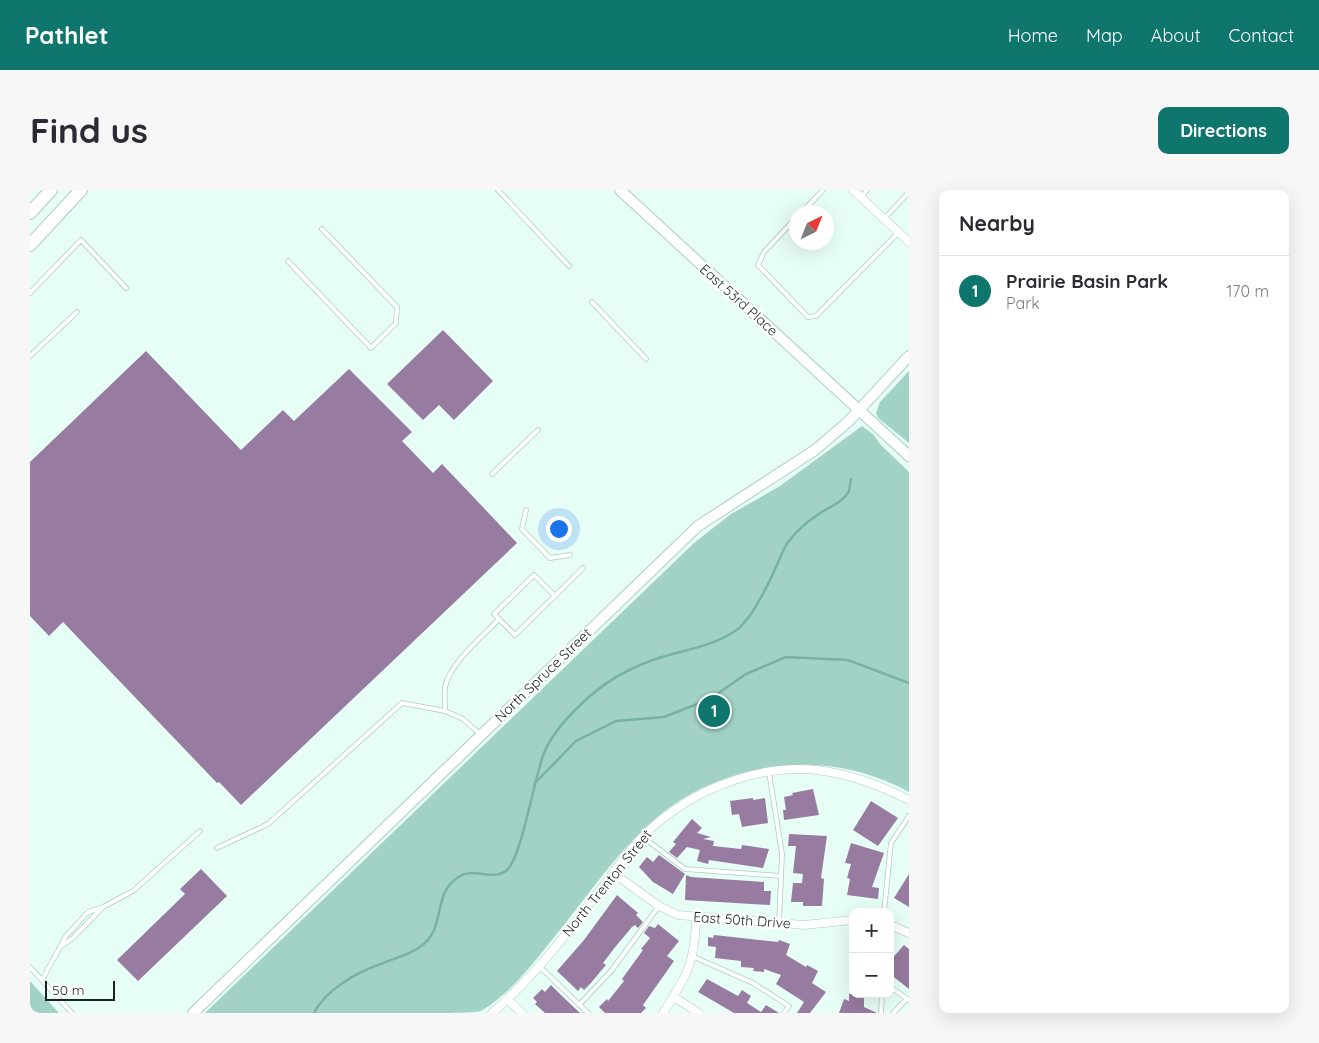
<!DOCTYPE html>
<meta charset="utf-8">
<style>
:root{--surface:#fff;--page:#f7f7f7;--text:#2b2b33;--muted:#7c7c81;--line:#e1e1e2;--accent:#0f766e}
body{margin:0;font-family:Quicksand,sans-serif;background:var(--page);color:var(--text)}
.controls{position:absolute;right:15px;bottom:15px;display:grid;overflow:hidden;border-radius:10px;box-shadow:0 5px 20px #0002}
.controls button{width:45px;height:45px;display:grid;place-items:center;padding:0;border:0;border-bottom:1px solid var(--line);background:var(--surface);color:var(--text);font:25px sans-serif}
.compass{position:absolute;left:759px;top:15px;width:45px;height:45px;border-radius:50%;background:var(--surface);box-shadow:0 5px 20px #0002;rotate:43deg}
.scale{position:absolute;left:15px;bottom:12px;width:70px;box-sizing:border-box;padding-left:5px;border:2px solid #152420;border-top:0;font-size:14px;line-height:18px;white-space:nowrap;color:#152420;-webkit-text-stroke:4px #fff;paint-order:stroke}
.you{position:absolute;left:528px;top:338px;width:18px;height:18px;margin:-12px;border:4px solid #fff;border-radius:50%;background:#1a73e8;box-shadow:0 0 0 8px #1a73e833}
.badge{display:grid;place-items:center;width:32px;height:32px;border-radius:50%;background:var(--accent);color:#fff;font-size:16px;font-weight:700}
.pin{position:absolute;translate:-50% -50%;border:2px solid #fff;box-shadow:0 1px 5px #0006}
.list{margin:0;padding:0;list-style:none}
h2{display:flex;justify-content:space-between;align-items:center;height:65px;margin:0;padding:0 20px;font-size:21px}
h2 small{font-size:16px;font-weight:400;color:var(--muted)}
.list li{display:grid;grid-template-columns:32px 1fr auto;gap:15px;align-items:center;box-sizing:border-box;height:70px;padding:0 20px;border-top:1px solid var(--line)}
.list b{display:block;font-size:19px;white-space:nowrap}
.list p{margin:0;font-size:16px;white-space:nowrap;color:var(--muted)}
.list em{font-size:16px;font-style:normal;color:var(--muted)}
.map{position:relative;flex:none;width:879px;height:823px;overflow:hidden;border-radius:10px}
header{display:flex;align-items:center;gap:30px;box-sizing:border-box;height:70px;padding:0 25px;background:var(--accent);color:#fff}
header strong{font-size:24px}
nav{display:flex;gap:28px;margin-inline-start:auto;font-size:18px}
.intro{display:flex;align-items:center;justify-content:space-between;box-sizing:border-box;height:120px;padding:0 30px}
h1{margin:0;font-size:35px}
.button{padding:12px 22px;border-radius:10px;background:var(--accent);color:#fff;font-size:18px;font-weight:700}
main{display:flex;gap:30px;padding:0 30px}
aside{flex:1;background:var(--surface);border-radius:10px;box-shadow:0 5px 20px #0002}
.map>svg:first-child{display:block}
</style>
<header>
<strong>Pathlet</strong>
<nav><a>Home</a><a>Map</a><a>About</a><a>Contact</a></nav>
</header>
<div class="intro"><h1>Find us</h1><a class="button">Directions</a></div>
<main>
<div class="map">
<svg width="879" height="823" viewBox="0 0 879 823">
<rect width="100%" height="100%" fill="#e7fef7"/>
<path fill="#a2d2c5" d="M879 181V253L848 228 846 223 850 212Z
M832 236 843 244 850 254 879 282V602C839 580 790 570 745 577 624 593 588 671 517 756 498 780 478 805 451 821 444 823 413 823 403 823 327 823 251 823 175 823L664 353 701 324 750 296Z
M0 791 29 823H0Z"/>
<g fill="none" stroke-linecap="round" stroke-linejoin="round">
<path stroke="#78b2a3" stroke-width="2.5" d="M504 594 546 551 586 531 634 527 680 509 716 484 756 467 818 470 879 493
M284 823C295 801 325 783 348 775 362 769 377 766 390 757 418 738 400 704 430 686 445 677 464 692 477 680 492 666 504 588 514 563 523 541 542 522 560 506 577 491 598 479 620 471 649 460 682 458 708 439 712 436 715 431 719 427 730 411 738 395 746 377 750 369 753 358 759 351 766 342 777 332 786 326 796 318 813 313 819 301 820 298 820 293 821 289"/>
</g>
<path fill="#987ba0" d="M413 140 463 191 424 230 409 215 393 230 357 194Z
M116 161 211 260 253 220 264 231 319 179 382 242 372 251 403 283 412 274 487 353 211 615 189 592 187 593 33 432 19 446 0 426V272Z
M783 599 789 625 754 630 753 620H756L754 607 763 605 762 603Z
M723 608V610L735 608 738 633 712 637 709 624 702 625 700 611Z
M841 611 868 628 848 656 823 640Z
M662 629 672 638 667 643 681 647 673 649 684 651 683 656 711 659 712 655 739 659 733 678 679 670 678 674 667 671 670 660 657 657 647 668 639 662 646 654 643 652Z
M759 644 797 646 791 688 794 689 792 716H773V712H761L763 693H772L773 684 763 683 766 656H758Z
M821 653 854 663 842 697 849 698 848 709 817 705 820 689 817 688 821 674 815 673Z
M629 665 655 684 643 704 623 692 609 677 617 667 623 672Z
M171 679 197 706 108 791 87 770 155 704 150 699Z
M879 684V717L864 708Z
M656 685 661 687 734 692V701H741L740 715 655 710Z
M587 705 608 723 606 725 613 732 608 738 605 735 602 737 586 756 573 773 576 775 560 794 554 800 551 797 548 801 527 781 554 750Z
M628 734 649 751 637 766 644 771 613 815 616 818 611 823H575L569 817 577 809 578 811 594 791 592 789 613 760 611 759 620 748 614 743 619 736 625 738Z
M684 745 748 752 749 750 760 754 756 765 776 777 777 775 788 781 782 793 796 802 780 823H767L774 812 746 794 751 785 734 779V782L723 781 724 778 711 777V771L685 768 686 757 678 756V747L683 748Z
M874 755 879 759V799L860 784V771Z
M677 789 708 806 712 800 721 806 717 813 731 822 736 815 749 823H704L668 802Z
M521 795 532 806 550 823H515L505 814 507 812 503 808 512 799 515 802Z
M819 804H834V817L847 823H809L814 809 819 811Z"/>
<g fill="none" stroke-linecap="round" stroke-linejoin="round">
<g stroke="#a9cec4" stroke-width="5.5">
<path id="service" d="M468 0 539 76
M831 7 837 0
M772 22 793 0
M766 28 734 62 728 75 778 127 786 126 869 42
M854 29 879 2
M258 71 341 158 366 133 367 117 292 39
M0 103 51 50 96 98
M562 112 616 169
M0 166 47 122
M462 284 508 240
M496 320 492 339 520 368 540 365
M525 406 504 385 464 424 485 445 543 388 553 378
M415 521C415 514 414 504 415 497 420 473 453 446 469 429
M739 582 752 664 749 733
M613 647 655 679 751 686
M187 658 238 634 372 513 415 521 433 529 451 545
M854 722 861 653 879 626
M30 757 43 748 72 718
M664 767 723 793 759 816 754 823
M509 776 558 823
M0 777 42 823
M12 790 36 746 58 722 73 717 103 701 170 641
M860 797 879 810
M549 815 582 780 629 716
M851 823 852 804
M863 823 877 809"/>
</g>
<g stroke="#a9cec4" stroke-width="9">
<path id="minor" d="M823 0 879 52
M583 683 629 716 648 725 774 735 823 730
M860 735 879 743
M644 807 669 823
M478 810 492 823
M462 823C503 788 535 746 567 704 582 685 597 662 614 645 662 598 738 568 805 583 831 588 855 598 879 610
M633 823C657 786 665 773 666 728"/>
</g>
<g stroke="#a9cec4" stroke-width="12">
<path id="tertiary" d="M590 0 879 266
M163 823 668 336 785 260 819 231 879 166"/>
</g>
<g stroke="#a9cec4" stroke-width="14">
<path id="primary" d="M0 23 21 0
M0 55 51 0"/>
</g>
<use href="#service" stroke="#fff" stroke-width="4"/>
<use href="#minor" stroke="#fff" stroke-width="8"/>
<use href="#tertiary" stroke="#fff" stroke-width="10"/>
<use href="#primary" stroke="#fff" stroke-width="12"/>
</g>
<g text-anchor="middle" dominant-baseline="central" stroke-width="4.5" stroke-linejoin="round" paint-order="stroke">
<g font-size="14" fill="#152420" stroke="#fff">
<text transform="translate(709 110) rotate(42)">East 53rd Place</text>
<text transform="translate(513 485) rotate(-44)">North Spruce Street</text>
<text transform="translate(577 693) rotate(-51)">North Trenton Street</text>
<text transform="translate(712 730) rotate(4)">East 50th Drive</text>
</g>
</g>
</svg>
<div class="controls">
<button>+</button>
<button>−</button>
</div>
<svg class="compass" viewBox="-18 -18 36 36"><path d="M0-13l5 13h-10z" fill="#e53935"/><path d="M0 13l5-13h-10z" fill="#7c7c81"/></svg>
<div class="scale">50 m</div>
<div class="you"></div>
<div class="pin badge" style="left:684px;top:521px">1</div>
</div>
<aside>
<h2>Nearby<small></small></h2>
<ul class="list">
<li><span class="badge">1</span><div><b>Prairie Basin Park</b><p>Park</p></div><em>170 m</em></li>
</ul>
</aside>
</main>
